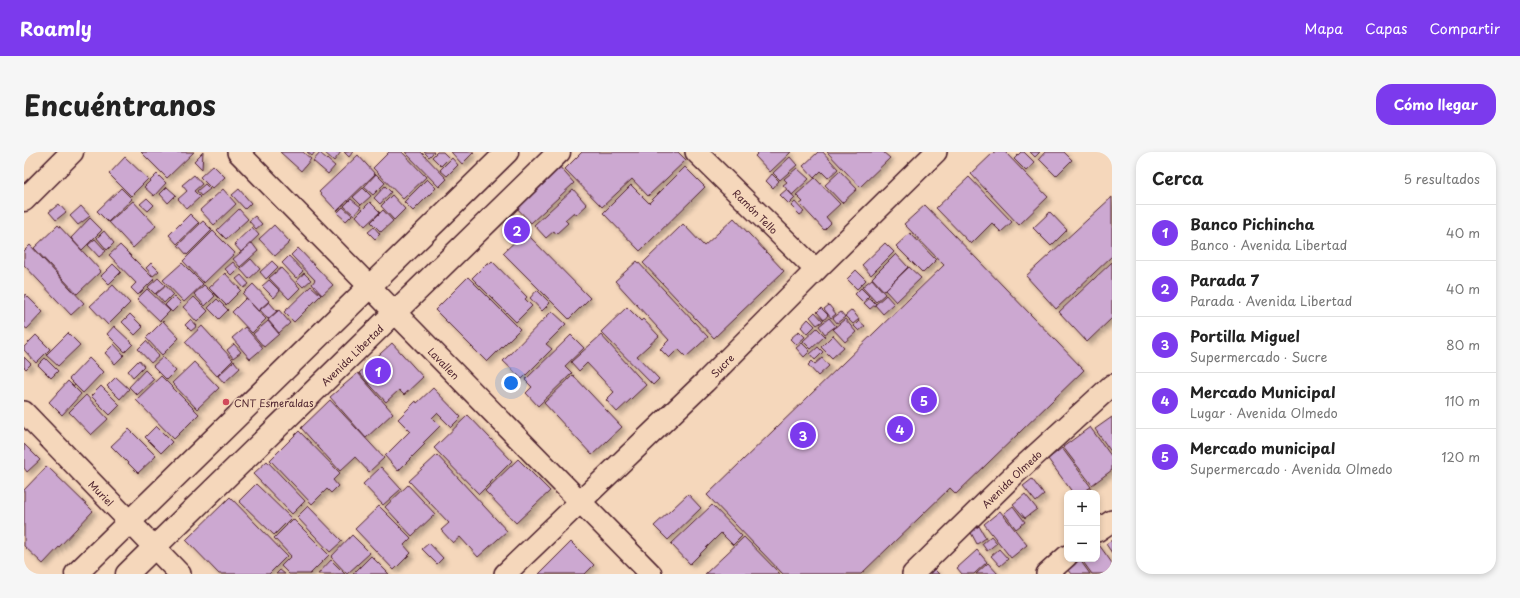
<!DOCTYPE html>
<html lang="es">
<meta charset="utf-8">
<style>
:root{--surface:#fff;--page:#f6f6f6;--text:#222;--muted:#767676;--line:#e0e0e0;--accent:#7c3aed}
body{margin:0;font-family:"Playpen Sans",sans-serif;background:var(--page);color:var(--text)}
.controls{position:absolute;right:12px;bottom:12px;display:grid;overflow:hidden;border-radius:8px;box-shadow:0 2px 6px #0003}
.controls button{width:36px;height:36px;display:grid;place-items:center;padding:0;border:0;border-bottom:1px solid var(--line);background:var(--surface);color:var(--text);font:20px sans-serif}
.you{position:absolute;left:487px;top:231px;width:14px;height:14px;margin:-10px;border:3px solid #fff;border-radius:50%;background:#1a73e8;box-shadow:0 0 0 6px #1a73e833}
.badge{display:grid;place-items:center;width:26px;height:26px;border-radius:50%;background:var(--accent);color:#fff;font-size:13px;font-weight:700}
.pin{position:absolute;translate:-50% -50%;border:2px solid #fff;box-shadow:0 1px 4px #0006}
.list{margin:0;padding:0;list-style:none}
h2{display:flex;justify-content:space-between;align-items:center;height:52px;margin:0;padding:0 16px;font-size:17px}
h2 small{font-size:13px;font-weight:400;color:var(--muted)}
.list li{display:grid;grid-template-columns:26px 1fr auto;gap:12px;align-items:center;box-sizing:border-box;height:56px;padding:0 16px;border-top:1px solid var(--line)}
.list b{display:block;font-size:15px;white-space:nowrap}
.list p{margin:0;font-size:13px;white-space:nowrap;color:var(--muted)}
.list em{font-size:13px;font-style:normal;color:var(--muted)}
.map{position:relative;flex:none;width:1088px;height:422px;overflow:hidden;border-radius:16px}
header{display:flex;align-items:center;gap:24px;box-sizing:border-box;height:56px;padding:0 20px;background:var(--accent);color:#fff}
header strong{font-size:19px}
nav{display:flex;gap:22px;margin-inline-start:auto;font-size:14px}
.intro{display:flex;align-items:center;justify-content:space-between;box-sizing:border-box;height:96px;padding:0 24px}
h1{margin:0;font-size:28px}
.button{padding:10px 18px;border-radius:16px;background:var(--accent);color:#fff;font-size:14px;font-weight:700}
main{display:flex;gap:24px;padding:0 24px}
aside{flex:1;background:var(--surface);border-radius:16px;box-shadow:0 2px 6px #0003}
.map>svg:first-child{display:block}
</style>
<header>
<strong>Roamly</strong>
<nav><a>Mapa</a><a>Capas</a><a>Compartir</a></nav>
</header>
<div class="intro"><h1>Encuéntranos</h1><a class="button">Cómo llegar</a></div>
<main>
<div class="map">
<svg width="1088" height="422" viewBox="0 0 1088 422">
<defs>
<filter id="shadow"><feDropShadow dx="3.5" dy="3.5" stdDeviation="2" flood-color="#0004"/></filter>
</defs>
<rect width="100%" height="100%" fill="#f5d7bb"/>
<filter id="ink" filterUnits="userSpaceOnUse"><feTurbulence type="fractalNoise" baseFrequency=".025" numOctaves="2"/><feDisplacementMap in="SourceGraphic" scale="8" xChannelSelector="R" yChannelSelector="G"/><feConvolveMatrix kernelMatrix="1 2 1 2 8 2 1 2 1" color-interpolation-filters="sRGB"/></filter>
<g filter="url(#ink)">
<path fill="#cca8d1" stroke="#4a1f2b" filter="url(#shadow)" d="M117 0H170L143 26Z
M179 0 178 17 170 9Z
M256 0H279L287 7 277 19Z
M283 0H291L288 4Z
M300 0H317L310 9Z
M320 0H329L325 5Z
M365 0H378L402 25 379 47 349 16Z
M381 0H397L423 27 415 35Z
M400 0H410L405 5Z
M413 0H419L425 6 417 14 408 5Z
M427 0H450L438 12Z
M558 0H654L662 8 624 44 608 27 578 55 541 17Z
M735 0H767L746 20 731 4Z
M794 0H799L814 17 804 26 797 19 790 26 779 14Z
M803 0H859L866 6 836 35Z
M970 0H981L1024 45 995 73 947 22Z
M997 0H1000L1011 11 1002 19 990 7Z
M1006 0H1016L1011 5Z
M1021 0H1040L1048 8 1032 24 1015 7Z
M296 1 311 14 304 22 289 9Z
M334 3 351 22 313 59 295 40Z
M101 5 124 27 107 44 85 22Z
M766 5 773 13 756 28 749 21Z
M428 6 434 13 423 24 416 18Z
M189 13 201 25 188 37 176 25Z
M534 13 550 31 507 71 490 53Z
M661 15 681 35 616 99 579 61 607 33 625 51Z
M773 16 785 27 768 43 759 33 763 30 760 27Z
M816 19 833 37 818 51 801 33Z
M133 22 142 31 130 44 120 35Z
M352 22 361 31 349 43 340 35Z
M748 22 755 29 749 36 742 29Z
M170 23 178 32 170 39 176 45 163 57 154 47 163 39 158 33Z
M945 25 988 70 977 80 968 71 947 92 912 56Z
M791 26 816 52 802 65 807 71 800 78 776 52 779 50 772 43Z
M403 27 412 36 389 59 380 50Z
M181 32 186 37 177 44 173 39Z
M361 34 367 40 356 52 350 46Z
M143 35 152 43 144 51 136 42Z
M97 36 108 47 84 70 73 59Z
M339 36 347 44 337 53 329 45Z
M199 37 212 52 190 73 176 58Z
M215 37 227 51 221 57 208 43Z
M549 37 563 53 552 63 550 60 541 68 544 71 532 82 530 79 522 86 510 73Z
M763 37 771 46 765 52 756 43Z
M368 43 381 57 370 68 357 54Z
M1088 45V104L1032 157 1002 124Z
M123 46 130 53 124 59 116 52Z
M327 47 337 55 330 63 320 54Z
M109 49 132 74 109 96 85 70Z
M346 50 356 60 341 74 332 64Z
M771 50 780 60 776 63 767 54Z
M35 52 42 60 32 68 25 60Z
M901 53 1060 218 932 342 926 336 837 422H759L683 343 920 113 880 72Z
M57 54 66 64 54 73 46 64Z
M319 55 328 63 322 69 313 61Z
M215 57 224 67 202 87 193 78Z
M359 58 369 69 357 80 347 70Z
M1026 60 1043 78 1027 94 1009 76Z
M166 62 175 71 153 92 145 83Z
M231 64 238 72 232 77 225 69Z
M66 66 78 78 58 98 47 86Z
M710 66 760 119 690 186 619 111 659 72 680 94Z
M179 69 188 78 163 103 154 93Z
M34 73 77 119 53 142 10 96Z
M250 73 266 90 251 104 235 87Z
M228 75 235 83 217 100 210 92Z
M350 75 356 82 351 87 344 80Z
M80 79 90 91 83 98 73 86Z
M189 79 211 101 180 131 159 109Z
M501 80 566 146 545 167 479 101Z
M886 81 912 108 899 121 872 94Z
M71 87 82 99 75 105 64 93Z
M228 91 234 99 216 115 209 107Z
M861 91 870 100 847 123 838 113Z
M6 93 60 151 47 163 0 113V99Z
M96 93 130 127 114 143 107 136 112 131 85 103Z
M274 96 309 133 298 143 288 132 291 128 267 103Z
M872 102 884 115 860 139 848 126Z
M265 104 279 119 272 126 258 111Z
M227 107 236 117 225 127 216 117Z
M248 109 254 115 242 127 236 120Z
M468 109 503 145 501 147 508 154 492 170 448 126 464 110 465 112Z
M613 109 684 185 662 205 654 197 645 206 636 197 645 188 591 129Z
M209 110 214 116 207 123 201 117Z
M1088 110V166L1063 190 1035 160Z
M127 111 135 119 129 124 122 116Z
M158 111 179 132 160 150 139 128Z
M89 112 97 120 85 132 77 124Z
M885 115 897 126 872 150 861 138Z
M257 116 276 136 265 147 245 126Z
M832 118 842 128 833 137 823 127Z
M201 121 217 138 202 153 185 136Z
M280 121 287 128 279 135 273 129Z
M217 123 225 132 220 136 212 127Z
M444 125 496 177 463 210 411 158Z
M134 126 141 133 131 142 124 135Z
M848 127 861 142 852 150 838 135Z
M245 128 256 139 250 146 238 134Z
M229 132 245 149 234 159 219 142Z
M89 133 106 151 84 173 66 154Z
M180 133 191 144 181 154 170 142Z
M142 134 149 142 140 151 132 142Z
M287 134 297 143 270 170 260 160Z
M837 136 845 144 839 150 831 142Z
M123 137 146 159 136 169 113 147Z
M513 138 526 151 518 159 506 146Z
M1 142 19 160 3 177 0 175V144Z
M862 143 870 152 859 162 851 153Z
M150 144 157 151 148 160 141 153Z
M170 145 184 159 173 170 159 155Z
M222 146 242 167 228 181 208 160Z
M846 146 852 152 846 157 840 151Z
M193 147 204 158 195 167 184 156Z
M245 150 253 159 244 167 236 158Z
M805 153 812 162 807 166 800 157Z
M603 155 617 169 619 167 635 184 613 204 635 227 629 233 577 180Z
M797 156 804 163 800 168 793 160Z
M255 158 266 171 255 181 244 168Z
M828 158 835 167 829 172 821 164Z
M528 159 542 172 522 192 528 197 498 227 479 209Z
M791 160 799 169 793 173 786 165Z
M817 160 821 165 813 171 809 166Z
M106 162 119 175 111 183 98 170Z
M805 166 812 174 801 182 795 174Z
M167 167 173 174 167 179 161 173Z
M784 167 791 174 783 182 777 175Z
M821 167 832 180 821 190 809 177Z
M139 169 155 186 138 203 122 186Z
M244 169 255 182 240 195 229 182Z
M835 169 841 174 835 179 830 174Z
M90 174 109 192 101 200 83 182Z
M178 174 209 208 193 224 161 190Z
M221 175 239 196 226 207 208 186Z
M793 176 801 184 787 197 779 189Z
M775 179 781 185 772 193 766 187Z
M44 181 56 193 34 214 22 203Z
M12 183 26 197 12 211 0 198V195Z
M547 183 560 196 541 214 548 221 514 254 502 241 508 235 501 228Z
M577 183 622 233 593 260 582 248 590 240 563 211 555 219 547 210Z
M809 183 820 195 808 206 797 195Z
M122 189 135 204 127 211 114 197Z
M368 191 399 225 380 243 375 238 362 250 335 221Z
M778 191 786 199 780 205 772 196Z
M90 192 100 203 91 212 81 201Z
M210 192 217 200 209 206 203 198Z
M794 195 799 200 791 208 786 202Z
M0 205 7 212 2 217 0 215Z
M139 205 152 219 143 228 129 214Z
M21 206 34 219 27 226 14 213Z
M65 206 79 220 59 241 45 227Z
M798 206 805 214 794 224 784 213 788 209 791 212Z
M115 208 120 214 109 225 104 219Z
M210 209 216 216 200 231 194 224Z
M170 210 195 236 173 257 148 231Z
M121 218 130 227 113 243 105 235Z
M334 221 369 261 342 286 306 245Z
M549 223 598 275 568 303 520 251Z
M137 224 175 262 150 287 112 248Z
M92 225 105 237 96 247 83 234Z
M44 229 57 242 38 263 25 250Z
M77 234 96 253 86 263 67 244Z
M409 236 437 265 427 275 413 261 408 266 416 274 399 291 401 292 374 319 361 304 386 279 374 267 392 249 393 251Z
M62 243 84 267 67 283 45 260Z
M306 248 360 306 345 320 331 305 316 319 277 276Z
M444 263 488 309 455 342 410 296Z
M1088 265V301L1071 277Z
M132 274 148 290 137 301 121 285Z
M1066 275 1088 305V318L1068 333 1039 295Z
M105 277 132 304 114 321 87 294Z
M275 279 316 321 309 328 314 334 307 341 303 337 288 352 246 308Z
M0 292 16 308 3 320 0 316Z
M1038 296 1067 335 1058 341H1049L1024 307Z
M413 303 483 379 454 405 436 385 429 391 417 378 425 371 385 329Z
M494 307 526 339 492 371 461 339Z
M243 309 281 349 268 362 229 322Z
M23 314 69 359 19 412 0 394V338Z
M357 315 377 337 359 353 339 332Z
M1008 327 1020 343 1012 350 999 334Z
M232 332 267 366 250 383 215 349Z
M384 333 411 362 388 384 361 355Z
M664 342 677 356 644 388 630 374Z
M1001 342 1013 357 1001 366 989 352Z
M206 345 263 404 245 422H195L162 388Z
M688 353 718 384 709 393 697 381 666 412 647 392Z
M284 354 318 389 306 400 273 365Z
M355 354 387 386 380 393 387 401 370 418 331 377Z
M989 354 1001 370 992 377 980 361Z
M976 359 1003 393 987 406 960 372Z
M269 367 305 403 286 422H265L257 414 267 404 250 386Z
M955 374 962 386 953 392 946 379Z
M328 383 346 401 323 422 307 405Z
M967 384 973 391 963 399 958 392Z
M720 385 756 422H681Z
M1088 388V401L1082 392Z
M547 390 570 413 561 422H515Z
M1073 390 1088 411V422H1068L1057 407H1073Z
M405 391 419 406 413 412 398 397Z
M975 397 984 407 976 414 967 404Z
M953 398 963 410 950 422H938L933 416Z
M347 404 365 422H329Z
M307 408 321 422H294Z
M1056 408 1066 422H1047L1043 417Z
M964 411 974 422H952Z
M910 417 915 422H905Z
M256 418 261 422H252Z"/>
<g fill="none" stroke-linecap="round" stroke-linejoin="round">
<g stroke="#4a1f2b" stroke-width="24">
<g id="street">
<path id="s1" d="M214 0 627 422"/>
<path id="s2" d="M672 0 792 118"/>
<path id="s3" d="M0 260 156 422"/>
<path d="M1073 379 1088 369"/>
<path id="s4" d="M481 422 681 230 792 118 912 0"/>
<path id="s5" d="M889 422 992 321 1088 233"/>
<path d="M1023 422 1043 404"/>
</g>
</g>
<g stroke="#4a1f2b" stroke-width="25">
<g id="secondary">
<path d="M0 48 48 0"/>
<path d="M52 422 483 0"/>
<path id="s6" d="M103 422 535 0"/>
</g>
</g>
<use href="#street" stroke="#f5d7bb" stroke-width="21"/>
<use href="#secondary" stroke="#f5d7bb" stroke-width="22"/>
</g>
</g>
<circle fill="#d1495b" stroke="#f5d7bb" stroke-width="1.5" cx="202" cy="250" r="4"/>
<g text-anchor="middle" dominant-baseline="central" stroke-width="3" stroke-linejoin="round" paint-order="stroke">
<g font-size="10" fill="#4a1f2b" stroke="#f5d7bb">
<text stroke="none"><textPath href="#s2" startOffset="84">Ramón Tello</textPath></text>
<text stroke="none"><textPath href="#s6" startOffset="314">Avenida Libertad</textPath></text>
<text stroke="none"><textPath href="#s1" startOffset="295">Lavallen</textPath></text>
<text stroke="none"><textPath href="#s4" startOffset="301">Sucre</textPath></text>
<text stroke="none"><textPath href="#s5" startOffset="137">Avenida Olmedo</textPath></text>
<text stroke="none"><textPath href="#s3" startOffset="112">Muriel</textPath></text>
</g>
<g font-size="10" fill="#4a1f2b" stroke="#f5d7bb" text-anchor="start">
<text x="210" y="250">CNT Esmeraldas</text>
</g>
</g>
</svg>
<div class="controls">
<button>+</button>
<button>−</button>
</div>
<div class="you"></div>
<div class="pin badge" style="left:354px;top:219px">1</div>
<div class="pin badge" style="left:493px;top:78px">2</div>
<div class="pin badge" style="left:779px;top:283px">3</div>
<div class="pin badge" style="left:876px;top:277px">4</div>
<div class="pin badge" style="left:900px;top:248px">5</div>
</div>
<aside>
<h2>Cerca<small>5 resultados</small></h2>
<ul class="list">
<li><span class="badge">1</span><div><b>Banco Pichincha</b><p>Banco · Avenida Libertad</p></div><em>40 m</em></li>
<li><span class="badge">2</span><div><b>Parada 7</b><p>Parada · Avenida Libertad</p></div><em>40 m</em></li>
<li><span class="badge">3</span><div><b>Portilla Miguel</b><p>Supermercado · Sucre</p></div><em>80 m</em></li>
<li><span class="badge">4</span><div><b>Mercado Municipal</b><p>Lugar · Avenida Olmedo</p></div><em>110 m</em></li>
<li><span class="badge">5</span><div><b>Mercado municipal</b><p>Supermercado · Avenida Olmedo</p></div><em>120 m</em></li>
</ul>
</aside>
</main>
